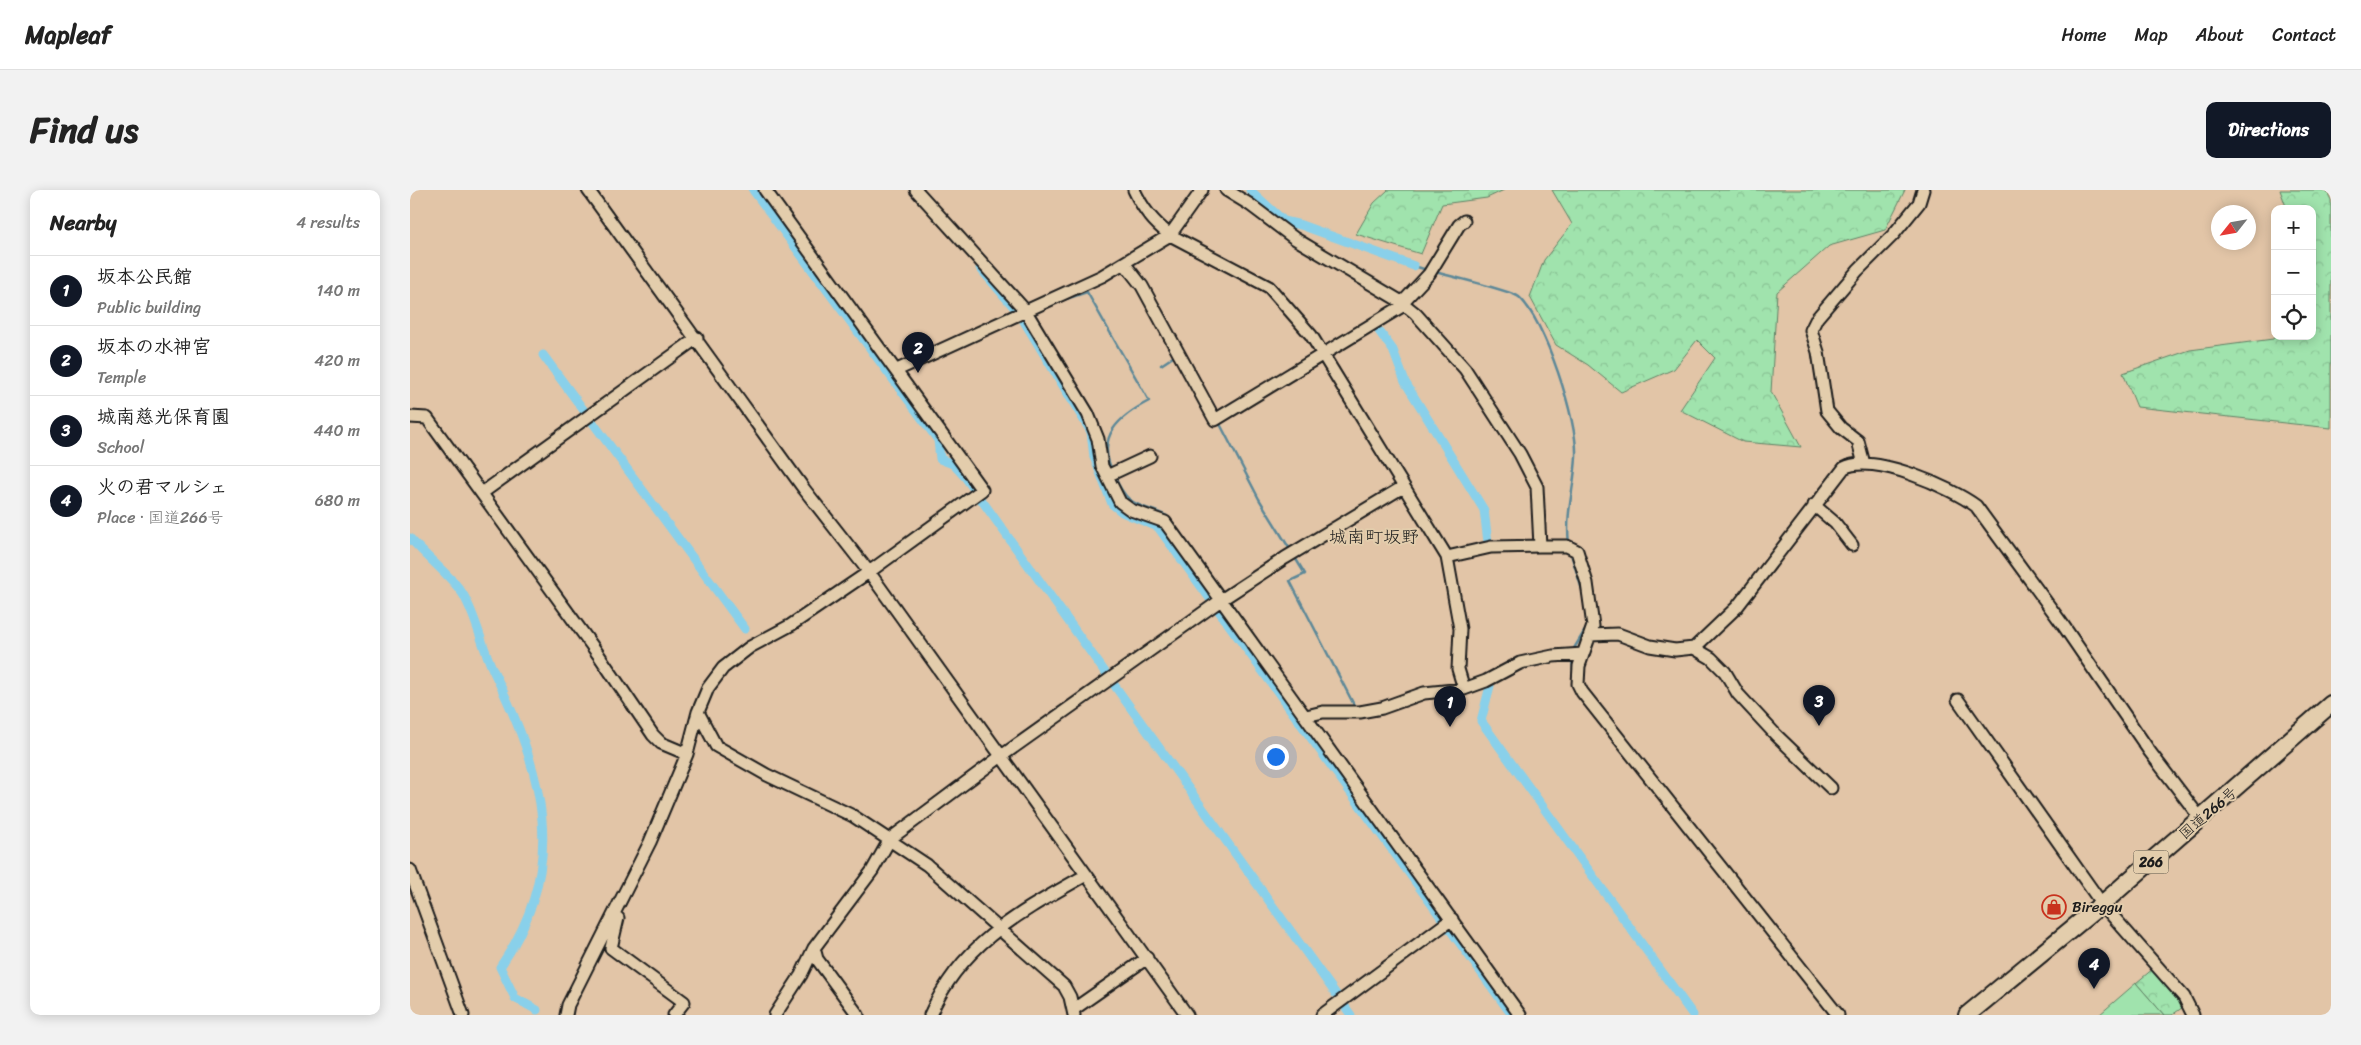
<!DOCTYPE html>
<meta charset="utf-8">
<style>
:root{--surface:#fff;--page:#f2f2f2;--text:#222;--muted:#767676;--line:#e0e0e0;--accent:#111827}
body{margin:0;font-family:Sriracha,"Klee One",sans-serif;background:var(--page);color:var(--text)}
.controls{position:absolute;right:15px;top:15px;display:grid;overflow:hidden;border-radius:10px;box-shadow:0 2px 12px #0003}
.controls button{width:45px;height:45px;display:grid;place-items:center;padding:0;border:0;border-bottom:1px solid var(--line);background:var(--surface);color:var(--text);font:25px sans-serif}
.compass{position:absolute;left:1801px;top:15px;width:45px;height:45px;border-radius:50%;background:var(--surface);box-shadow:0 2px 12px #0003;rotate:239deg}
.you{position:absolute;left:865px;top:566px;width:18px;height:18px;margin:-12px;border:4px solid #fff;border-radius:50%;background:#1a73e8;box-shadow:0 0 0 8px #1a73e833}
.badge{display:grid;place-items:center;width:32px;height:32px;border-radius:50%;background:var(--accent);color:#fff;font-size:16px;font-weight:700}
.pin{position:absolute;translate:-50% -41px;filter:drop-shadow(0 1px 2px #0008)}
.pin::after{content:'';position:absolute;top:26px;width:18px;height:15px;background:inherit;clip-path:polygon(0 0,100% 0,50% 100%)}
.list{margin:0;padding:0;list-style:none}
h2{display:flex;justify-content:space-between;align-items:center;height:65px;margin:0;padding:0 20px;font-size:21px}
h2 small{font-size:16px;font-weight:400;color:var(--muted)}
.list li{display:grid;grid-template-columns:32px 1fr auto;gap:15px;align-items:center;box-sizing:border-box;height:70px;padding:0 20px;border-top:1px solid var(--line)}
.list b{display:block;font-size:19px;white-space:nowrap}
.list p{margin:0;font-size:16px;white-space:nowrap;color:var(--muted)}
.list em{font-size:16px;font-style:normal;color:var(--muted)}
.icon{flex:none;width:28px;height:28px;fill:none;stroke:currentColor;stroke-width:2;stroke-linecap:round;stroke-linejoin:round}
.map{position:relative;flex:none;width:1921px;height:825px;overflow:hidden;border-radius:10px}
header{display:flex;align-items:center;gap:30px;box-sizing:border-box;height:70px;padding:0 25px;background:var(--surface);border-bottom:1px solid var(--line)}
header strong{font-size:24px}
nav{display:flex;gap:28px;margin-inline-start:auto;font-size:18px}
.intro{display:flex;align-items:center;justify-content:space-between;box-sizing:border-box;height:120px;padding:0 30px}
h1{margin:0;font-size:35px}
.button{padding:12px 22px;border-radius:10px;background:var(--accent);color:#fff;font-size:18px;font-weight:700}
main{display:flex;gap:30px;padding:0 30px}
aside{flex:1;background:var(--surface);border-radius:10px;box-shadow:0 2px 12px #0003}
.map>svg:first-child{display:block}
</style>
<header>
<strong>Mapleaf</strong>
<nav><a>Home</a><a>Map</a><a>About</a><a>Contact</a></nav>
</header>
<div class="intro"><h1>Find us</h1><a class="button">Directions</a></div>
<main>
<aside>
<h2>Nearby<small>4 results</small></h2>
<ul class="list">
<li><span class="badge">1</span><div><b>坂本公民館</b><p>Public building</p></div><em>140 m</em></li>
<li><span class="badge">2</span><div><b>坂本の水神宮</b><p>Temple</p></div><em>420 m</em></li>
<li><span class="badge">3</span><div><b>城南慈光保育園</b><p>School</p></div><em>440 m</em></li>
<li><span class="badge">4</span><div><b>火の君マルシェ</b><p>Place · 国道266号</p></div><em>680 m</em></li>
</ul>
</aside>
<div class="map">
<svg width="1921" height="825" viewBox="0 0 1921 825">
<defs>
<pattern id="forest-crowns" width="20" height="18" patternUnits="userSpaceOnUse" patternTransform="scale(1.25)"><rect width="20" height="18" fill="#a0e3ad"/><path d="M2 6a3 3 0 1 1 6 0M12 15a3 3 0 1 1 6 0" fill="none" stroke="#89c294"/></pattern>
</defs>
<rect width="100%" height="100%" fill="#e2c5a7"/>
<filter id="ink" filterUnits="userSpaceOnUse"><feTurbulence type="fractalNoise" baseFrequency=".02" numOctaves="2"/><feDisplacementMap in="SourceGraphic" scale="10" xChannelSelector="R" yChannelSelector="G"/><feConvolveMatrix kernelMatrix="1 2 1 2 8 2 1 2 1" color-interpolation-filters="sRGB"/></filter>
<g filter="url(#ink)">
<path fill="url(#forest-crowns)" stroke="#5e8064" d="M978 0H1094L1077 8 1032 14 1011 64 946 44 964 13Z
M1142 0H1495L1475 40 1419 56 1367 102 1361 202 1391 257 1333 252 1270 220 1305 168 1287 150 1264 179 1211 202 1178 175 1146 155 1120 107 1134 70 1162 34Z
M1870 0H1916L1921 10V238L1727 217 1713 183 1780 160 1863 149 1865 146H1902V19H1877Z
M1744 778 1776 815 1762 825H1754L1726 793Z"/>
<path fill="#a0e3ad" stroke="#5e8064" d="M1726 793 1754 825H1689Z"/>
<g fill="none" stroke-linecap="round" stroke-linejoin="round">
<path stroke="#5d8898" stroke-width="2.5" d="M1004 76 1017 80
M1025 82C1039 86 1102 101 1109 107 1135 130 1168 232 1166 266 1165 296 1155 323 1159 353
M653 110 677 102 739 211C710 226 686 246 702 280
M751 175 766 165
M810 234 849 309 881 361
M704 285C718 318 727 313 757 326
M1160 361 1173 403
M884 366 895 384 880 391 944 515
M1163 460 1177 437
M1162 468 1163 483"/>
<path stroke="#89d0ea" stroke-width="9" d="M343 0 528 250 530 269 543 274 555 287 941 825
M840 0 874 31 891 35 1004 76
M570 78 609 123 681 242 684 267 702 314 712 322 748 337 1102 825
M969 141 983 160 995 192 1074 320 1078 352
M133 165 335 439
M0 348C14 365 45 389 54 406 67 429 72 457 83 480 133 583 161 675 90 777L105 808 127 820
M1080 496 1071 531 1283 825"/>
<g stroke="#1c1c1c" stroke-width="15">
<path id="minor" d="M178 0 394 299 459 382 777 825
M506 0 615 120 678 224 688 249 692 276 710 312 721 320 755 332 1110 825
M724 0C733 19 743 32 760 45L859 97 901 145 1037 367 1050 439 1048 479 1054 499
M816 0 839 14 884 48 990 111 1005 123 1055 179 1110 264 1127 297 1130 356H1157L1167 361 1177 393 1183 436 1169 476 1168 494 1172 502 1428 825
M714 73 732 96 805 230 994 115
M992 113 1019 84 1049 35 1054 31
M487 180 692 86 760 45 792 0
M0 227 17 228 188 464 243 545 251 553 277 564
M1454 274 1448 251 1431 238 1417 221 1408 162 1401 140 1407 128 1448 80 1483 45 1509 13 1513 0
M697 286 740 266
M72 303 287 148
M1404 315 1425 333 1442 355
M1037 367 1081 357 1130 356
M1180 445 1208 444 1240 456 1265 460 1284 458 1301 468 1315 482 1328 504 1366 545 1421 598
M1284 458 1327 417 1434 278C1462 262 1542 298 1566 316L1653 435 1740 562 1791 629
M1548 510 1692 714 1774 807 1783 825
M288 522 306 556 357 585 443 626 517 675 654 796 660 807 664 825
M896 526 913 522H950L972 518 1014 503 1054 499 1076 491 1110 473 1143 466 1173 464
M0 680 53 825
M208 728 201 758 274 812 264 825
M404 758 407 769 448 825
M664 819 737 768
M156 825 158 815 240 652 277 564 288 522 298 498 313 478 340 457 381 435 459 382 572 300 355 0
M365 825 391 785 404 758 462 681 480 649 590 567 811 410 875 368 993 297
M520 825C551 753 611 722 676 685
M912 825 1042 729"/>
</g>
<g stroke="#1c1c1c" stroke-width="20">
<path id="highway" d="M1557 825 1692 714 1921 514"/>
</g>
<use href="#minor" stroke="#e3cdac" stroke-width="11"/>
<use href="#highway" stroke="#e3cdac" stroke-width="16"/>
</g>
</g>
<defs>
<g id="shop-ring" transform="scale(1.25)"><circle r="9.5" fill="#e3cdac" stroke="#c8321e" stroke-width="1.5"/><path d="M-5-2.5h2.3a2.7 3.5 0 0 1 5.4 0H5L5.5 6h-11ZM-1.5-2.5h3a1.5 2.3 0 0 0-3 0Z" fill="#c8321e"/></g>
</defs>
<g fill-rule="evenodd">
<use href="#shop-ring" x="1644" y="717"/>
</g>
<g text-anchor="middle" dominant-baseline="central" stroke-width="4" stroke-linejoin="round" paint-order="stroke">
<rect fill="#e3cdac" stroke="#585147" stroke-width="1" x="1723.5" y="660.5" width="35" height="23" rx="4"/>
<g font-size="14" font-weight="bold" fill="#1c1c1c">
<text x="1741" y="672">266</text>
</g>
<g font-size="15" fill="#1c1c1c" stroke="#e3cdac">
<text transform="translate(1798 623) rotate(-41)">国道266号</text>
</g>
<g font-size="15" fill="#1c1c1c" stroke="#e3cdac" text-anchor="start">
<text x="1662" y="717">Bireggu</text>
</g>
<g font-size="18" fill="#1c1c1c" stroke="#e3cdac">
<text x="964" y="347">城南町坂野</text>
</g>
</g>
</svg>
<div class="controls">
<button>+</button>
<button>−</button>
<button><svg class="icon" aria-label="locate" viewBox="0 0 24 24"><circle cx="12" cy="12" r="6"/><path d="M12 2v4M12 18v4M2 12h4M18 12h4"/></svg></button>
</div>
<svg class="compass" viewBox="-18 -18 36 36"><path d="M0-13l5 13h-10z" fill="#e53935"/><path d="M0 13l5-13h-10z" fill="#767676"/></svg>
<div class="you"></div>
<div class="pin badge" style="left:1040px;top:537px">1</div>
<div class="pin badge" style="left:508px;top:183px">2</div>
<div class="pin badge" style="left:1409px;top:536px">3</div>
<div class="pin badge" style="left:1684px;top:799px">4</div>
</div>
</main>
